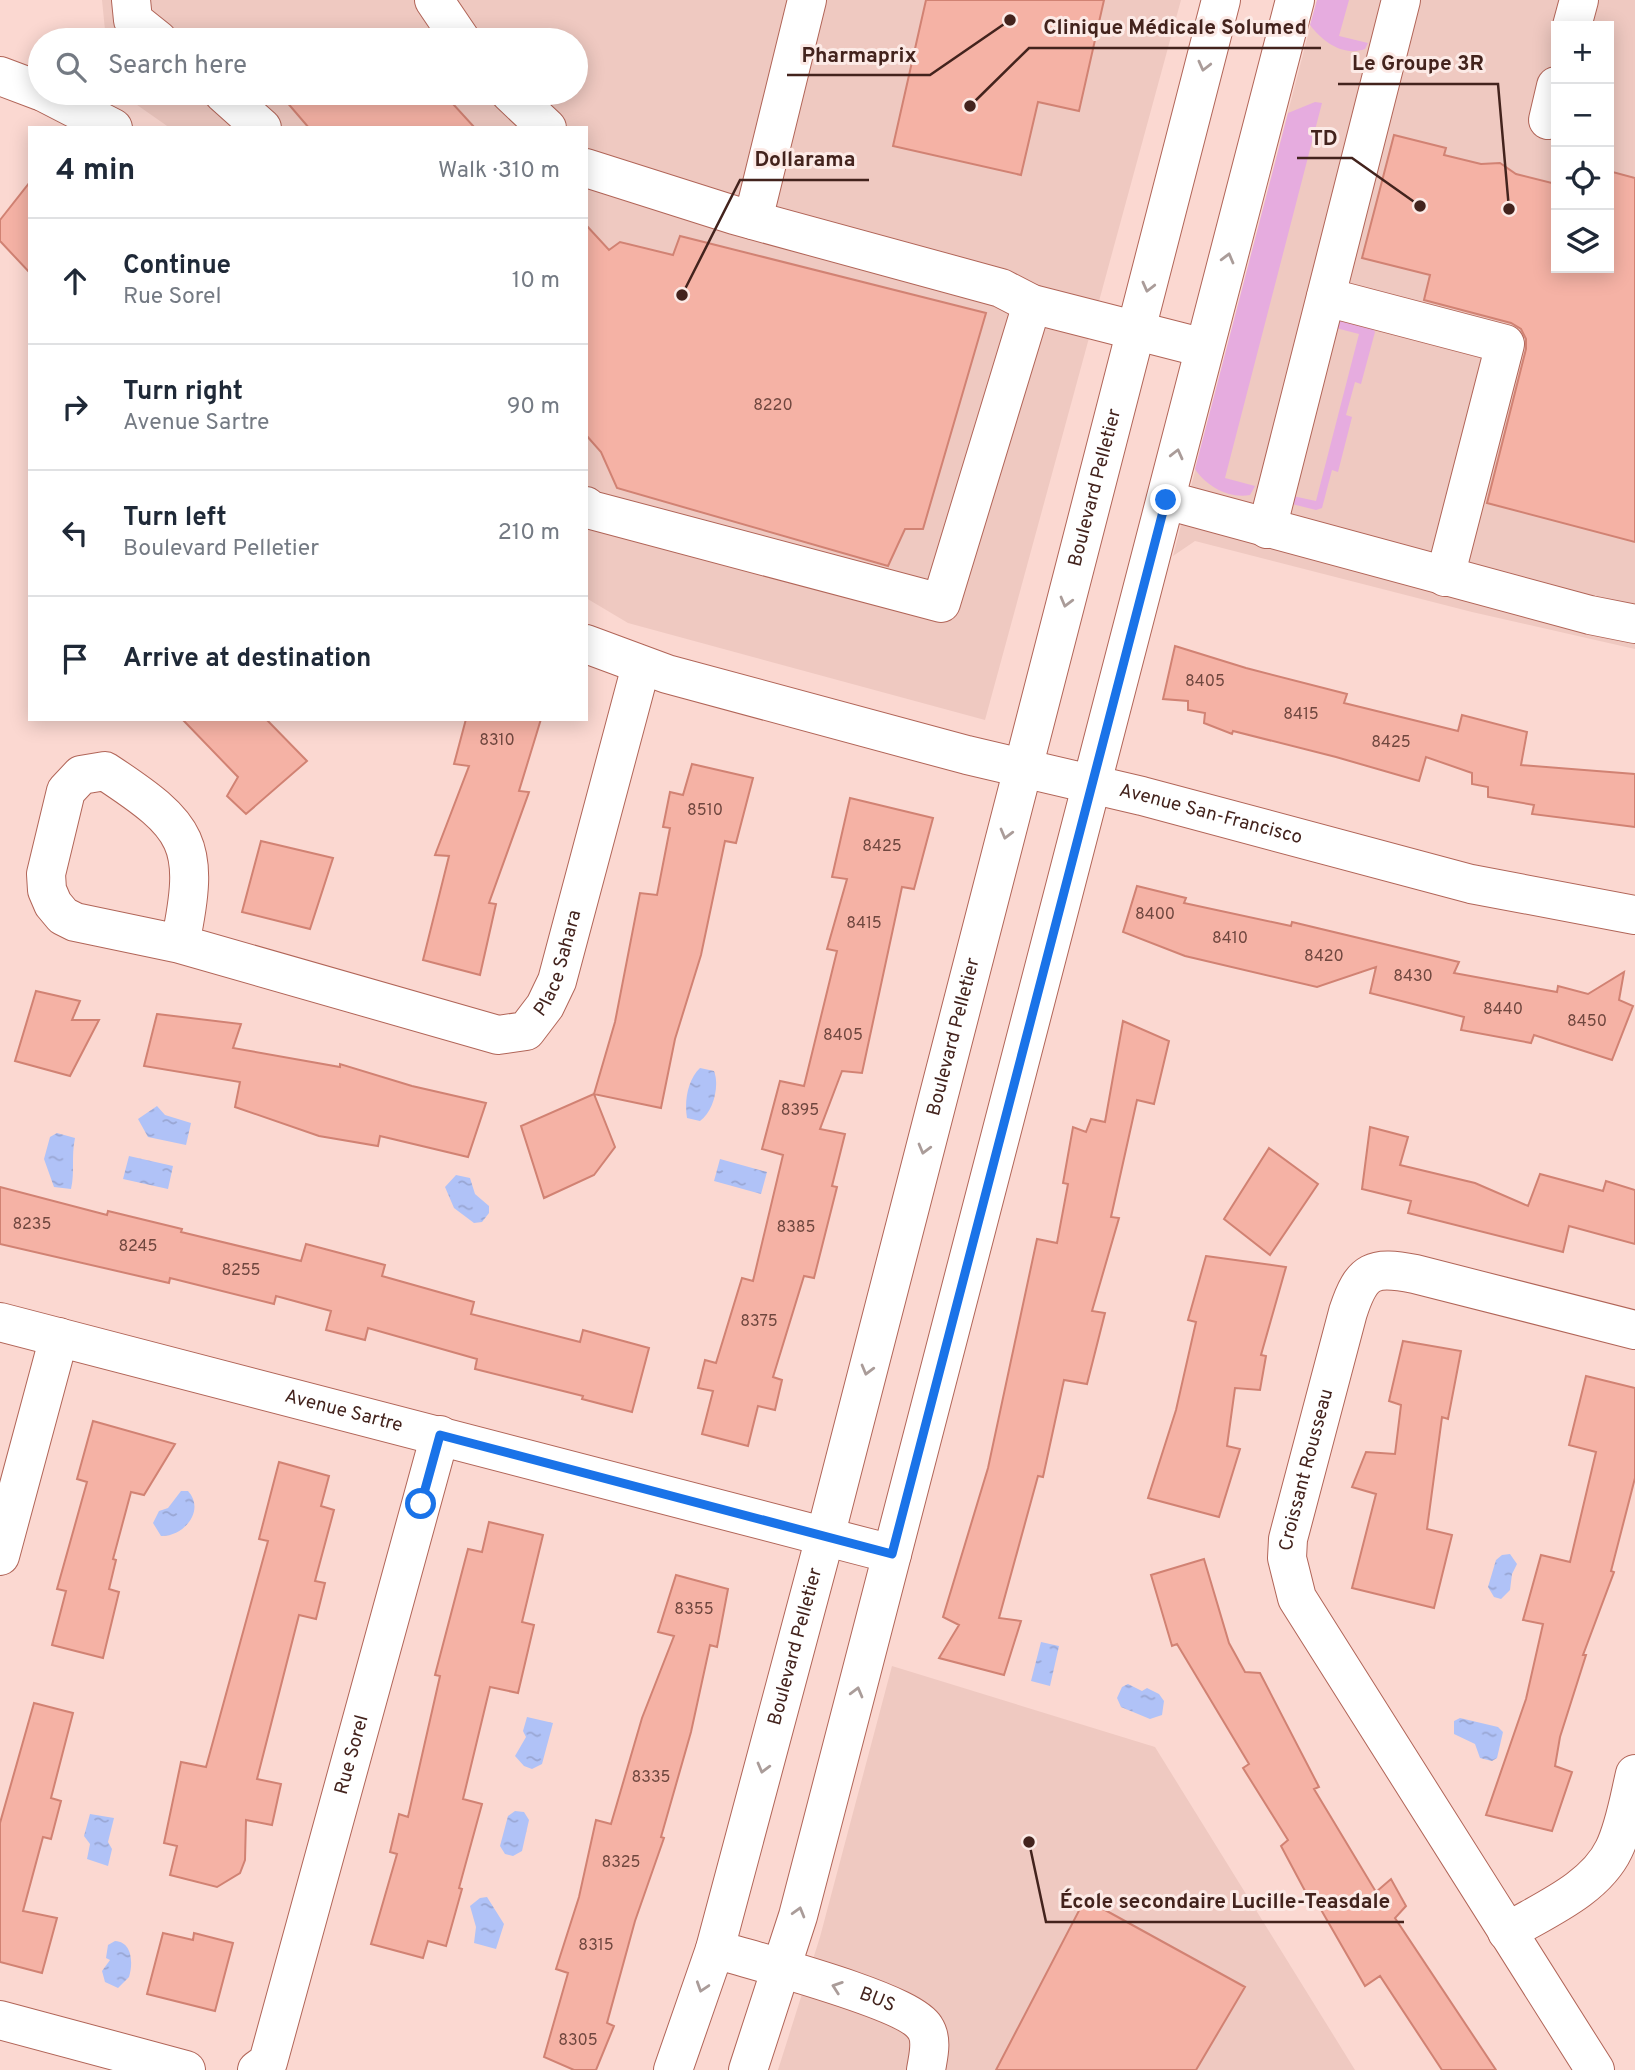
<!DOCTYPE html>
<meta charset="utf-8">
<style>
:root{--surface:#fff;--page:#f2f2f3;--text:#1f2937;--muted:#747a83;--line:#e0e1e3}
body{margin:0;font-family:Overpass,sans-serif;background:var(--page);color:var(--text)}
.controls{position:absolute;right:21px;top:21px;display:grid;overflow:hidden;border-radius:0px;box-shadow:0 4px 18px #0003}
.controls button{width:63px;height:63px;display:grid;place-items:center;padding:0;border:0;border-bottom:2px solid var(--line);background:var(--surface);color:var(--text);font:35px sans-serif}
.stop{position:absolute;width:21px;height:21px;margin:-16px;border:5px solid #1a73e8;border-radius:50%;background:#fff}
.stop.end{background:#1a73e8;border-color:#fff;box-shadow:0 2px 7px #0008}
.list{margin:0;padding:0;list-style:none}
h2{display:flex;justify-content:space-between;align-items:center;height:91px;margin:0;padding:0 28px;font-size:30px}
h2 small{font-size:23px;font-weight:400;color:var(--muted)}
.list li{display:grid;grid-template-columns:46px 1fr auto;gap:21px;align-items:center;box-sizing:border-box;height:126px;padding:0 28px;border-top:2px solid var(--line)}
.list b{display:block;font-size:26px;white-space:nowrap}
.list p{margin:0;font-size:23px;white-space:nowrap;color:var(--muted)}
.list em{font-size:23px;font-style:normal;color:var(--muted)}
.icon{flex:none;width:38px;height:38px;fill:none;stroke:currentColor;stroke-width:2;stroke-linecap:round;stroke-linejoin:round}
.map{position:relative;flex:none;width:1635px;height:2070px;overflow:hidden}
.search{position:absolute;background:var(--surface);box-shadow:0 4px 18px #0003;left:28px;top:28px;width:560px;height:77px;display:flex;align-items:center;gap:18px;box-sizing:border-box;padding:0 24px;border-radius:38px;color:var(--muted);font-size:26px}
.panel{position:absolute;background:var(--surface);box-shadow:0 4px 18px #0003;left:28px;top:126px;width:560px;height:595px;border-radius:0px}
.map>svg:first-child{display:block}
</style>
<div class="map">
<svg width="1635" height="2070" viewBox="0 0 1635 2070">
<defs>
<pattern id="water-ripples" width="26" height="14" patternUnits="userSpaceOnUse" patternTransform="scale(1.75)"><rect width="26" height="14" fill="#b0c2f7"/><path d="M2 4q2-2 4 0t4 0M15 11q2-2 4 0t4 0" fill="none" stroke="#99a6d3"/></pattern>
</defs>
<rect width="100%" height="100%" fill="#fbd8d1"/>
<path fill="#efc9c1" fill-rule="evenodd" d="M102 0H1181L985 720 628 623 586 598V128H170L120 93H576V40H106Z
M1317 0H1635V649L1472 612 1195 541 1173 556ZM1556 26H1609V268H1556Z
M892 1666 1155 1747 1355 2070H778L820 1937Z"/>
<path fill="#e6acdf" d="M1317 0H1349L1339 36 1368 43 1365 49C1343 57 1322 41 1310 25Z
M1315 102 1322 103 1225 478 1255 486 1250 495C1229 499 1206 486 1195 469L1288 113Z
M1336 319 1372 327 1375 332 1361 384 1355 382 1346 415 1352 417 1338 472 1332 470 1322 508 1316 510 1292 504 1288 495 1316 501 1359 334 1332 327Z"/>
<path fill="url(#water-ripples)" d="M700 1068 714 1071C720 1086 713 1112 700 1121L687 1118C684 1101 688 1079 700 1068Z
M157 1106 165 1115 191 1123 186 1145 148 1137 138 1119Z
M57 1133 75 1138C71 1157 75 1171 71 1189L54 1187 44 1159 50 1137Z
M129 1156 173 1166 168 1189 123 1179Z
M720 1159 767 1172 761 1194 714 1181Z
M456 1175 470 1178 475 1194 489 1206V1213L482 1222 474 1223 454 1208 445 1187Z
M181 1491H188C206 1511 183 1537 161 1536L153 1523 159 1511 168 1508Z
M1510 1554 1517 1564 1512 1574 1510 1590 1501 1599 1494 1597 1488 1587 1496 1560 1502 1555Z
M1041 1642 1059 1646 1050 1686 1031 1681Z
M1128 1684 1142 1691 1147 1688 1159 1694 1164 1701 1162 1715 1150 1719 1121 1707 1117 1698 1122 1687Z
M527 1717 553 1723 542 1764 532 1769 524 1766 515 1756 526 1737 523 1731Z
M1460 1718 1498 1727 1503 1732 1497 1758 1492 1761 1480 1758 1475 1744 1454 1734V1721Z
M515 1811 524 1812 529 1820 522 1851 513 1856 505 1854 500 1846 508 1816Z
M90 1814 114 1818 108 1842 112 1849 108 1866 87 1859 90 1844 84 1836Z
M487 1897 504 1924 496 1949 474 1943 476 1927 470 1906 480 1898Z
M115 1941C133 1942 133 1964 129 1977L118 1988 105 1982 102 1971 110 1960 106 1958 108 1945Z"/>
<path fill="#f5b2a5" stroke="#d18273" stroke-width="2" d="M926 0H1104L1079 111 1038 102 1021 175 893 146Z
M279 93H443L475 128H309Z
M1394 135 1446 148 1444 155 1481 164 1500 163 1516 174 1556 184V268H1609V171L1635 178V542L1487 503 1526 349V339L1521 329 1511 323 1424 300 1430 275 1362 258Z
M30 182V273L0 241V220Z
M586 225 609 250 620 242 673 255 680 236 986 313 923 529H905L888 566 617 488 601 452 586 435Z
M1175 646 1246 668 1347 694 1344 703 1458 731 1462 715 1527 732 1521 765 1635 774V827L1532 814 1534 805 1488 797V787L1472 784V773L1426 757 1419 781 1336 757 1233 731 1232 734 1204 723 1205 713 1188 710V701L1163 699Z
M182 719H266L307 761 246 814 227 796 238 777Z
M466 719H541L519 791 529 792 489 903 496 904 480 975 423 960 449 856 435 855 469 766 454 764Z
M692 764 753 778 736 843 725 841 701 955 675 1039 661 1108 594 1094 615 1147 594 1175 544 1198 521 1126 594 1094 615 1022 640 893 657 895 670 828 663 827 670 792 683 795Z
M850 798 933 818 914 889 902 887 862 1073 842 1071 820 1129 845 1134 832 1186 837 1187 814 1278 804 1276 773 1377 782 1380 775 1410 758 1406 748 1446 702 1434 713 1391 698 1388 705 1360 716 1363 742 1278 753 1281 783 1155 762 1149 780 1081 804 1086 837 951 827 949 847 879 832 877Z
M261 841 333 858 310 929 242 912Z
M1137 886 1186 898 1184 903 1291 926 1292 922 1459 962 1454 973 1557 992 1558 986 1588 994 1624 972 1619 1000 1633 1006 1612 1060 1534 1035 1531 1043 1461 1030 1464 1017 1370 993 1376 967 1317 987 1185 956 1123 932Z
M36 991 80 1001 72 1020H99L70 1076 15 1061Z
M157 1014 241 1024 233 1048 340 1067V1064L412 1086 486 1103 468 1157 380 1136 378 1146 319 1136 235 1107 240 1082 144 1066Z
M1123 1021 1169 1041 1154 1104 1137 1100 1111 1217 1119 1218 1092 1311 1105 1313 1087 1384 1064 1380 1043 1477 1038 1476 999 1618 1021 1621 1004 1675 939 1658 959 1625 943 1617 988 1468 1037 1239 1057 1243 1068 1184 1063 1183 1073 1127 1086 1132 1091 1119 1105 1122Z
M1370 1127 1408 1137 1400 1165 1475 1183 1528 1206 1540 1174 1603 1191 1606 1181 1635 1190V1244L1569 1226 1563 1252 1408 1213 1411 1201 1362 1189Z
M1269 1148 1318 1184 1270 1255 1224 1219Z
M0 1187 107 1215 108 1211 182 1229 181 1232 301 1261 306 1244 385 1265 382 1276 474 1302 471 1314 580 1342 583 1330 649 1348 632 1412 582 1399 583 1396 475 1369 477 1359 368 1328 365 1340 326 1330 331 1311 276 1296 274 1304 170 1278 169 1283 0 1244Z
M1206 1256 1286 1267 1261 1355 1266 1356 1260 1390 1235 1388 1227 1446 1240 1449 1219 1517 1148 1498 1176 1410 1196 1322 1188 1320Z
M1403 1341 1461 1351 1448 1419 1442 1417 1427 1529 1452 1535 1434 1608 1352 1588 1376 1494 1352 1487 1366 1452 1395 1454 1401 1405 1389 1401Z
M1586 1376 1635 1388V1478L1611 1571 1614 1572 1583 1655H1586L1560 1737 1555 1766 1572 1772 1552 1831 1486 1815 1526 1699 1543 1624 1523 1620 1541 1555 1570 1562 1596 1452 1569 1445Z
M93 1421 175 1444 144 1495 131 1492 113 1559 116 1560 109 1589 119 1592 103 1658 52 1645 66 1591 57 1589 87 1482 77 1479Z
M279 1462 329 1476 321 1506 334 1510 315 1581 325 1583 316 1619 299 1615 257 1779 281 1784 272 1825 246 1820 245 1860 240 1873 217 1887 170 1875 177 1846 164 1843 181 1762 206 1767 268 1541 259 1539Z
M489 1522 543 1535 522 1622 534 1625 518 1693 490 1687 463 1799 482 1804 459 1888 462 1889 446 1946 428 1941 423 1958 371 1944 397 1854 390 1852 399 1814 408 1817 440 1676 435 1675 468 1549 482 1552Z
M1204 1559 1229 1643 1245 1672 1260 1673 1319 1787 1314 1789 1376 1892 1391 1879 1406 1906 1395 1918 1496 2070H1442L1380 1976 1365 1986 1316 1901 1312 1904 1281 1846 1288 1840 1243 1768 1249 1764 1177 1644 1172 1646 1151 1575Z
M676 1575 728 1589 717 1647 710 1645 691 1732 661 1837 664 1838 635 1921 607 2023 614 2026 596 2070H574L544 2057 568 1973 556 1969 579 1897 596 1820 611 1824 642 1718 674 1636 658 1632Z
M34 1703 73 1713 51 1798 61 1801 51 1839 43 1837 23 1911 57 1918 42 1973 0 1962V1823Z
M1085 1899 1245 1987 1196 2070H996Z
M163 1933 193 1940 194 1933 233 1943 215 2011 147 1994Z"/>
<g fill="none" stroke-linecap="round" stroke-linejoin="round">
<g stroke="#b16558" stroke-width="40">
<g id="minor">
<path d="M131 0 133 20 158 40"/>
<path d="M434 0 461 40"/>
<path d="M1572 26 1579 0"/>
<path d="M0 76 40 91"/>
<path d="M45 93 113 128"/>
<path d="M223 93 262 128"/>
<path d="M510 93 547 128"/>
<path d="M1548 120 1556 86"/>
<path d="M586 168 734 215 1001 288 1032 304 1204 348"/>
<path d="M753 220 807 0"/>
<path d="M1326 297 1505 344 1445 577"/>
<path d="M1166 500 1590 615 1635 624"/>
<path d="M586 506 591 510 941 603 1032 304"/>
<path d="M1267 529 1401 0"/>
<path id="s1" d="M586 644 667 674 967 755 1142 796 1471 884 1635 915"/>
<path id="s2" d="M180 944C201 843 190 827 105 771L81 775 66 791 46 874 47 890 53 904 63 916 75 922 180 944 498 1035 526 1031 545 1006 557 981 641 666"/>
<path id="s3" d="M0 1322 892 1554"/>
<path d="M0 1556 59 1337"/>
<path d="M1507 1932C1544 1910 1595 1889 1614 1849 1625 1826 1629 1799 1635 1774"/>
<path id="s4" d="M715 1949C753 1961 908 2000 925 2028 933 2040 928 2057 926 2070"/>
<path d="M0 2020 186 2070"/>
<path id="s5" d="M257 2070 268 2062 440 1435"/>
<path id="s6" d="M673 2070 715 1949 825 1537 1221 0"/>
<path d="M748 2070 798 1916 822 1824 1295 0"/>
<path id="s7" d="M1595 2070 1297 1598 1287 1558 1288 1539 1348 1312C1362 1269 1373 1266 1415 1274L1635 1330"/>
</g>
</g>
<use href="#minor" stroke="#fff" stroke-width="38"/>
</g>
<defs><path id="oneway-chevron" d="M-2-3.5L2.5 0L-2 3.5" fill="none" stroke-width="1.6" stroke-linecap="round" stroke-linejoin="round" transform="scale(1.75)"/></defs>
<g stroke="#aa9c99">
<use href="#oneway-chevron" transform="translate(1204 66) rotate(104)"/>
<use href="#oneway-chevron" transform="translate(1228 258) rotate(-75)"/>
<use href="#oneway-chevron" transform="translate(1148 287) rotate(104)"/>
<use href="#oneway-chevron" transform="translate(1177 454) rotate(-76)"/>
<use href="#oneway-chevron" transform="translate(1066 602) rotate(105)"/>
<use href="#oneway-chevron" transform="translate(1006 834) rotate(105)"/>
<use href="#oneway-chevron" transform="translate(924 1149) rotate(105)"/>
<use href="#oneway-chevron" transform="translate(867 1370) rotate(105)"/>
<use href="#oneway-chevron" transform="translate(857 1692) rotate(-75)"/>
<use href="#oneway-chevron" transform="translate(763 1768) rotate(105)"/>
<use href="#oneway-chevron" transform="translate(799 1912) rotate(-74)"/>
<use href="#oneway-chevron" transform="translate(702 1987) rotate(108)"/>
<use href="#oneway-chevron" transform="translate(837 1987) rotate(-161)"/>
</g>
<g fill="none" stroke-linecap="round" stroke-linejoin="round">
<path stroke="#1a73e8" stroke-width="9" d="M421 1504 440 1435 892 1554 1166 500"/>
</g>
<g text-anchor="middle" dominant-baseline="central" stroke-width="6" stroke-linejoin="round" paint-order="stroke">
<g font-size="16" fill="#70473f">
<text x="773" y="406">8220</text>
<text x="1205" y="682">8405</text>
<text x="1301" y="715">8415</text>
<text x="497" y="741">8310</text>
<text x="1391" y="743">8425</text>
<text x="705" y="811">8510</text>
<text x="882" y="847">8425</text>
<text x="1155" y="915">8400</text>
<text x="864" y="924">8415</text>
<text x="1230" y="939">8410</text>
<text x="1324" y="957">8420</text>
<text x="1413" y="977">8430</text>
<text x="1503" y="1010">8440</text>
<text x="1587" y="1022">8450</text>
<text x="843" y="1036">8405</text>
<text x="800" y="1111">8395</text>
<text x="32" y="1225">8235</text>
<text x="796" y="1228">8385</text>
<text x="138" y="1247">8245</text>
<text x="241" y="1271">8255</text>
<text x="759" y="1322">8375</text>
<text x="694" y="1610">8355</text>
<text x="651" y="1778">8335</text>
<text x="621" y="1863">8325</text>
<text x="596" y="1946">8315</text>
<text x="578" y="2041">8305</text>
</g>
<g font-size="19" fill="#43231d" stroke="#fceae6">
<text stroke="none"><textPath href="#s6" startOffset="1638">Boulevard Pelletier</textPath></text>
<text stroke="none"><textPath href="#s1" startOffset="648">Avenue San-Francisco</textPath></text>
<text stroke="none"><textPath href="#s2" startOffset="945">Place Sahara</textPath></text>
<text stroke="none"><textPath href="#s6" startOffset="1071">Boulevard Pelletier</textPath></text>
<text stroke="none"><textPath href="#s3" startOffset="355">Avenue Sartre</textPath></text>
<text stroke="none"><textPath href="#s7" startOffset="690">Croissant Rousseau</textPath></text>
<text stroke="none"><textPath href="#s6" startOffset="441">Boulevard Pelletier</textPath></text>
<text stroke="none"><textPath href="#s5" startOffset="332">Rue Sorel</textPath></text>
<text stroke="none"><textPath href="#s4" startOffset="170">BUS</textPath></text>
</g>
</g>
<path fill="none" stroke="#43231d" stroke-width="2.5" d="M970 106L1029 48H1321M1010 20L930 75H787M1509 209L1498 84H1338M1420 206L1352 158H1297M682 295L740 180H869M1029 1842L1046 1922H1404"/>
<g fill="#43231d" stroke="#fceae6" stroke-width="2.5">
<circle cx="970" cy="106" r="7"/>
<circle cx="1010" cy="20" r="7"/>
<circle cx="1509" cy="209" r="7"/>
<circle cx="1420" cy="206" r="7"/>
<circle cx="682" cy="295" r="7"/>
<circle cx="1029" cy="1842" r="7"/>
</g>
<g font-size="21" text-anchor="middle" font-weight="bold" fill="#43231d" stroke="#fceae6" stroke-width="6" stroke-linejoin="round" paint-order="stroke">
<text x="1175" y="34">Clinique Médicale Solumed</text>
<text x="859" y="62">Pharmaprix</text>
<text x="1418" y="70">Le Groupe 3R</text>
<text x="1324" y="145">TD</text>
<text x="805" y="166">Dollarama</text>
<text x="1225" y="1908">École secondaire Lucille-Teasdale</text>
</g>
</svg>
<div class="controls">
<button>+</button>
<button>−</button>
<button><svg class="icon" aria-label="locate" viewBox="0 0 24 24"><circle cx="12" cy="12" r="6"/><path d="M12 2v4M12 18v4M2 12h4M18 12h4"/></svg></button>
<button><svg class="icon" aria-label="layers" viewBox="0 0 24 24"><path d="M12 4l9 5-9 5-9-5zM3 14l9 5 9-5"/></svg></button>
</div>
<div class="stop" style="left:421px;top:1504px"></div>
<div class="stop end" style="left:1166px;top:500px"></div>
<div class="search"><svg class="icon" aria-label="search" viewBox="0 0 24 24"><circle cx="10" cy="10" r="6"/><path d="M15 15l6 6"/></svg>Search here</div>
<section class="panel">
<h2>4 min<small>Walk · 310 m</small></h2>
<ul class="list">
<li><svg class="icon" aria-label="ahead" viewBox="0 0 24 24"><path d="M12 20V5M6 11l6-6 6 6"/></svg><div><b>Continue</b><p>Rue Sorel</p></div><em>10 m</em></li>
<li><svg class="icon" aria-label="right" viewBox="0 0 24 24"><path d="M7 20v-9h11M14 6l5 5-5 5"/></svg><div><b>Turn right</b><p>Avenue Sartre</p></div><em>90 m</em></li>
<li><svg class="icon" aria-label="left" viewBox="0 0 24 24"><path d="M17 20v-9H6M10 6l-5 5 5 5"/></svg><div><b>Turn left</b><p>Boulevard Pelletier</p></div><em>210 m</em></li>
<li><svg class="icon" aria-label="arrive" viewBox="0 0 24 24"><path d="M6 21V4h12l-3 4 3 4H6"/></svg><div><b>Arrive at destination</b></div></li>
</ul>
</section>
</div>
